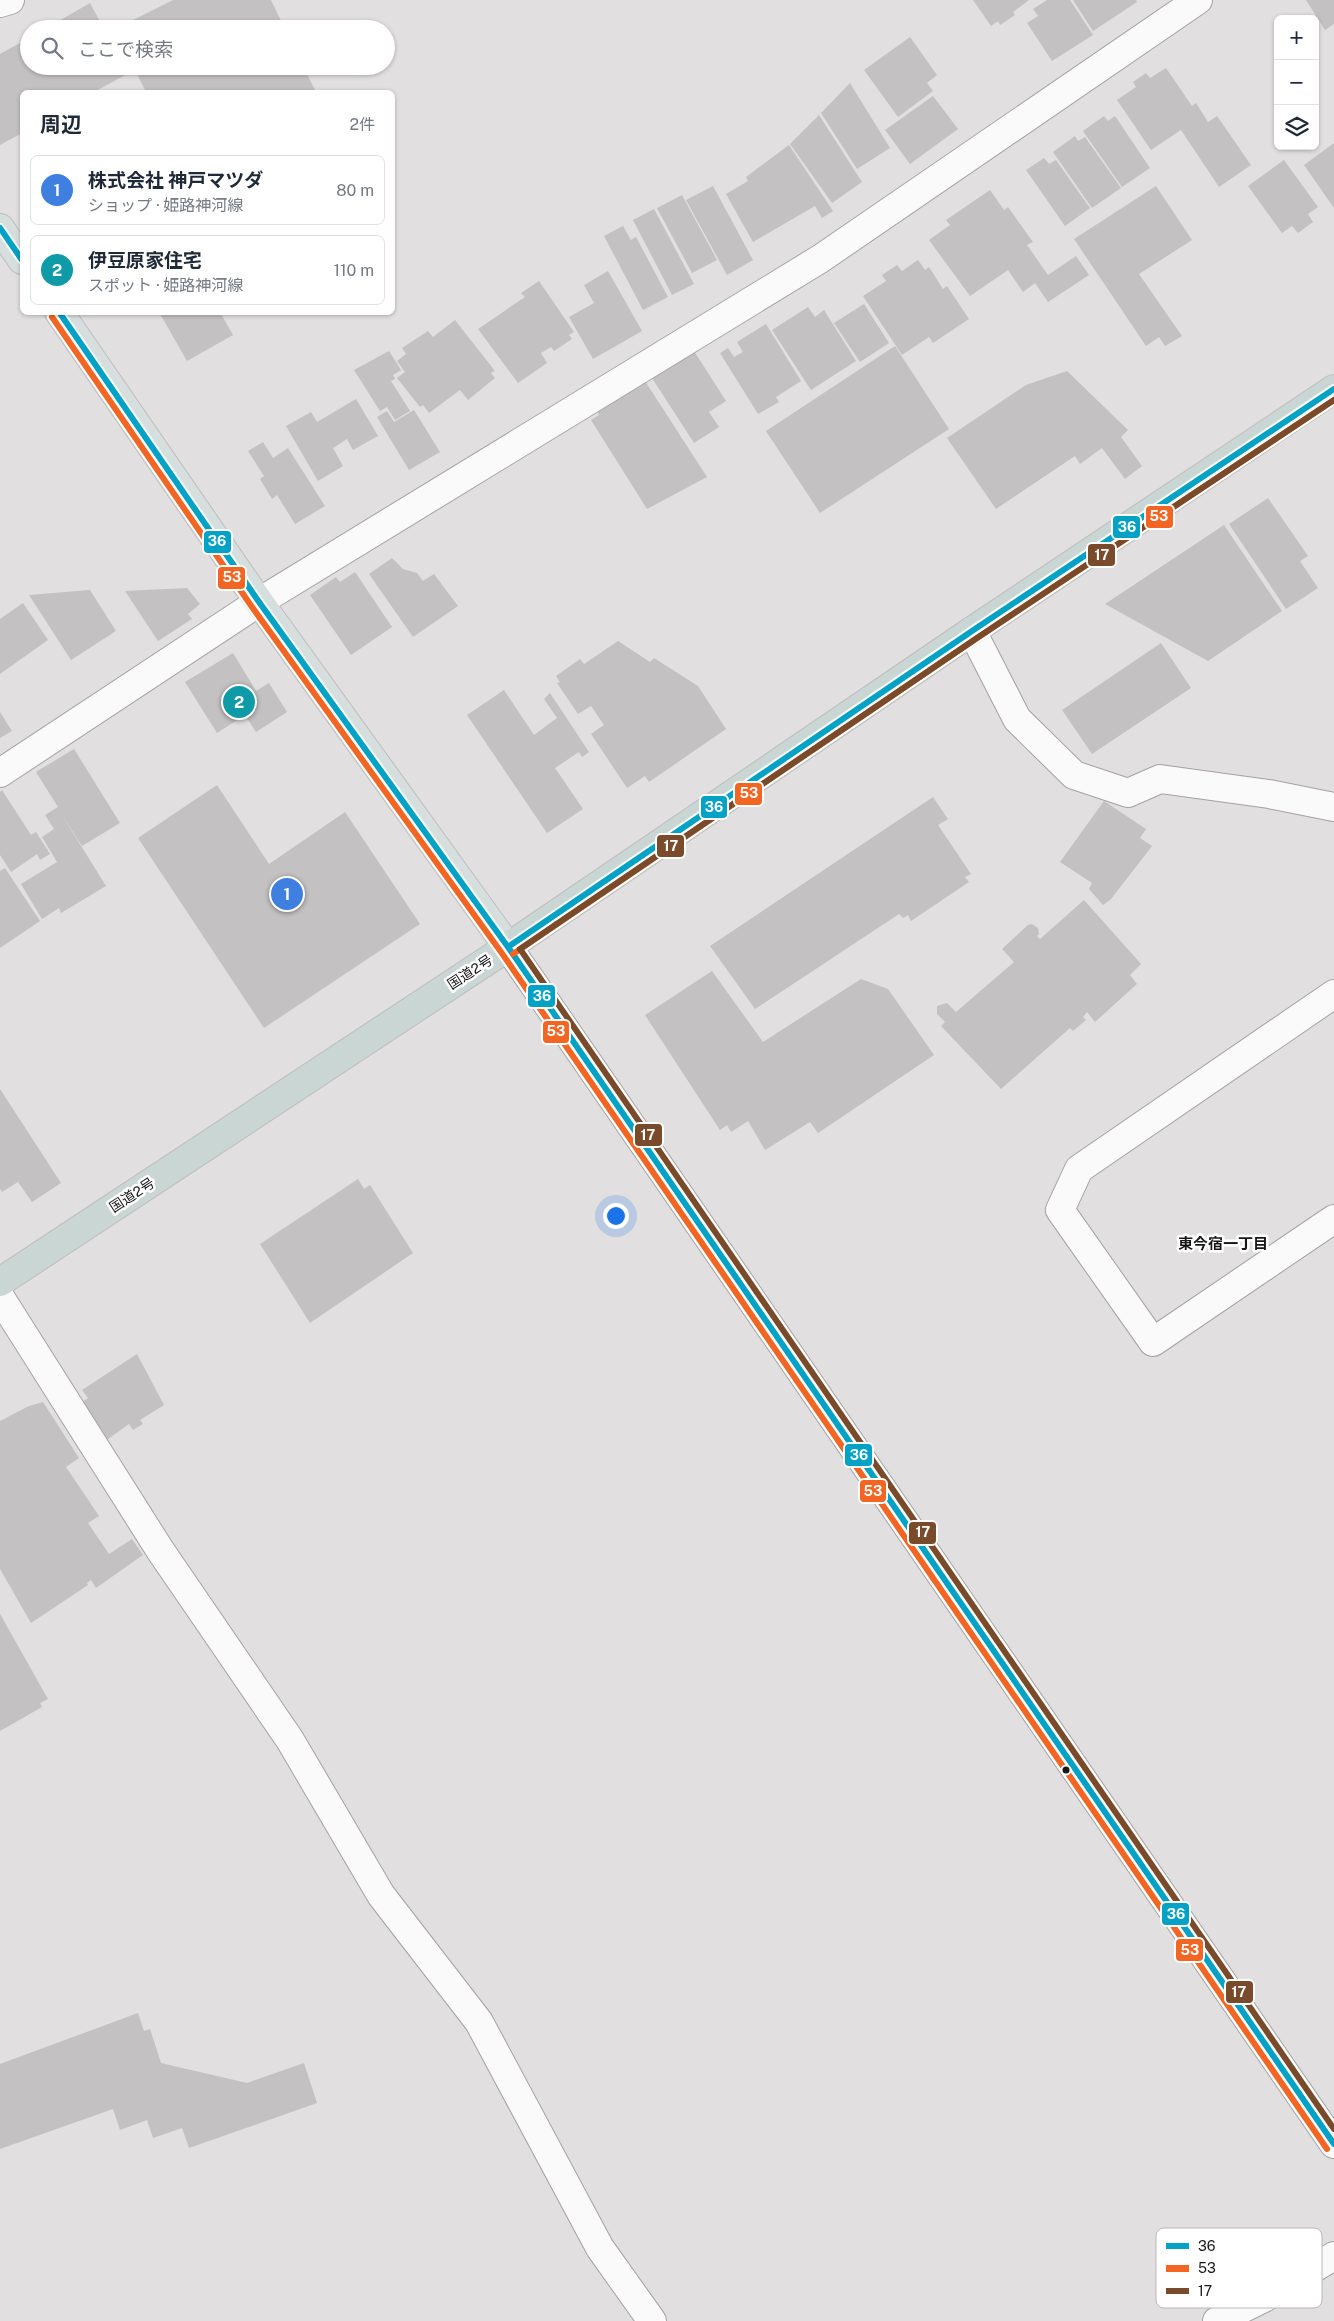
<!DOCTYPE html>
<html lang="ja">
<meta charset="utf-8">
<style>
:root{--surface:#fff;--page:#f6f6f7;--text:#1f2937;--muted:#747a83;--line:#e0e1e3;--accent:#0b8043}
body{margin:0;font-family:"Public Sans","Noto Sans JP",sans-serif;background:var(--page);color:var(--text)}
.controls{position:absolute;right:15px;top:15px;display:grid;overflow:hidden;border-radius:8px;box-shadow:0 1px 4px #0004}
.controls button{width:45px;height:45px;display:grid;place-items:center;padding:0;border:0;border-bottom:1px solid var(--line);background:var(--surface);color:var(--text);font:25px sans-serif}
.you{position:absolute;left:615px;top:1215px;width:18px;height:18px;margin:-12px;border:4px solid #fff;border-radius:50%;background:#1a73e8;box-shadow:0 0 0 8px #1a73e833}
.badge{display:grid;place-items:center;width:32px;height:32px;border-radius:50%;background:var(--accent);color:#fff;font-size:16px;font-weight:700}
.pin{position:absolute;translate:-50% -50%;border:2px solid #fff;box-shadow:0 1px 5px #0006}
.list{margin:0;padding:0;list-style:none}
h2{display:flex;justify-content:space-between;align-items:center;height:65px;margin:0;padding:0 20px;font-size:21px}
h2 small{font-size:16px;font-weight:400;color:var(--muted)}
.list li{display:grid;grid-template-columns:32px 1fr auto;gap:15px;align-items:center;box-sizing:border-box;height:70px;margin:0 10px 10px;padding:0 10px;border:1px solid var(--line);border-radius:8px}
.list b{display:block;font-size:19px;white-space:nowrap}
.list p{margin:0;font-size:16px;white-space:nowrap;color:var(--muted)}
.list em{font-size:16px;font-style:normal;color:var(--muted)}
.icon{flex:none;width:28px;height:28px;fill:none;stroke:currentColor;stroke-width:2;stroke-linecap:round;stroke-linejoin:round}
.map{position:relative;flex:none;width:1334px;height:2321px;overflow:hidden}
.search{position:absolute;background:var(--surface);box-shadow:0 1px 4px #0004;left:20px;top:20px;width:375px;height:55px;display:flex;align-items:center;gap:12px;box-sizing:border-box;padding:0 18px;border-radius:28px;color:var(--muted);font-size:19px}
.panel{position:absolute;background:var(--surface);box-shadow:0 1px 4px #0004;left:20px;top:90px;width:375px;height:225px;border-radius:8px}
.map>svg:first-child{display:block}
</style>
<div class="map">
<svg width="1334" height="2321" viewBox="0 0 1334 2321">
<rect width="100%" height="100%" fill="#e1dfe0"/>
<path fill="#c3c1c2" d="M173 0H271L285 29H115Z
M973 0H1029L1013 12 1015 15 1000 25 998 21 991 26Z
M1047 0H1070L1093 35 1052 61 1027 23 1038 16 1033 9Z
M1073 0H1136L1137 2 1093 31Z
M1306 0H1334V24L1325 30Z
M90 3 104 29H45Z
M910 37 937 75 927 83 933 91 898 117 864 70Z
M29 38V66H125L129 73 94 92H22V133L0 145V54Z
M133 66H303L316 92H146Z
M1166 68 1192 106 1196 103 1208 122 1217 116 1251 165 1219 187 1181 130 1151 150 1117 100 1136 87 1133 82 1146 73 1150 78Z
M850 83 890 148 857 169 821 113Z
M933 96 958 129 910 164 885 130Z
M819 115 862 182 832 203 790 144Z
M1104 116 1108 121 1115 116 1150 168 1122 187 1083 131Z
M1075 136 1078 141 1085 137 1121 188 1092 208 1053 152Z
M1334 143V208L1304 165Z
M789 145 833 211 822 218 815 206 753 242 726 194 748 181 746 177Z
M1044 158 1049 164 1056 160 1090 208 1065 226 1026 170Z
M1284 160 1318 207 1308 214 1313 222 1298 233 1292 226 1282 233 1248 186Z
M713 186 753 260 727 275 686 200Z
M1156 186 1192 240 1139 274 1182 336 1165 346 1159 337 1146 346 1074 239Z
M990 190 1004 210 1008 207 1033 242 1027 245 1048 275 1076 256 1089 275 1048 302 1035 283 1023 292 1008 270 970 296 929 240 950 225 946 220Z
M682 195 717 260 692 273 657 208Z
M654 209 694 284 672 295 633 220Z
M623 226 631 240 636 237 668 297 643 310 604 236Z
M918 260 925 270 929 267 943 289 947 286 969 319 933 343 929 337 902 355 863 296 886 281 882 275 897 265 902 271Z
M608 271 642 331 593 359 569 317 594 303 584 285Z
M539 281 574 332 569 335 572 339 554 351 551 347 541 353 547 363 518 383 478 329 525 297 521 293Z
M864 304 889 343 860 362 834 323Z
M808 307 815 317 824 310 856 361 811 390 772 330Z
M159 312H220L233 335 187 361Z
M455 320 495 371 491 373 495 378 468 400 460 390 429 413 423 405 420 407 397 378 405 372 397 361 406 354 402 348 428 331 433 337Z
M766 324 801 381 776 397 779 402 758 414 720 353 728 348 734 357 743 352 737 342Z
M895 346 949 429 820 513 766 431Z
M389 351 401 370 393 375 395 379 391 381 410 411 395 420 387 407 380 411 354 370Z
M694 351 726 401 709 412 719 427 694 443 652 378Z
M1067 371 1128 430 1121 437 1142 466 1125 479 1102 448 1080 464 1075 456 996 509 947 438 1026 385Z
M645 381 707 477 647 509 591 420 599 415 597 411Z
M356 399 378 436 353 450 347 439 333 448 343 466 318 481 286 426 311 412 317 422Z
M414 410 440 452 409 470 377 417 387 411 394 422Z
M263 442 273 458 288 448 325 506 295 524 277 495 272 499 260 479 264 476 248 451Z
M1268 498 1308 556 1300 561 1318 588 1286 609 1229 524Z
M1224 525 1282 611 1208 661 1105 604Z
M392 558 403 569 417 573 423 581 434 574 458 606 413 637 369 574Z
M355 572 392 627 351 655 310 595 336 577 340 582Z
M187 588 200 604 188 614 192 619 158 641 125 591Z
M90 590 116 631 71 660 29 595Z
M23 603 48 640 0 674V619Z
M618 641 650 662 654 658 698 686 726 729 649 782 645 776 627 788 591 734 604 725 591 706 578 714 557 683 560 682 556 676 580 659 584 664Z
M1161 643 1191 688 1092 754 1062 710Z
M233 653 256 691 269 683 287 712 256 732 245 715 217 733 185 682Z
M504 690 534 735 557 718 544 699 550 693 589 752 582 757 579 752 555 768 583 809 547 833 467 715Z
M0 712 12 731 0 738Z
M74 749 120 823 82 846 60 812 106 886 61 913 59 908 42 919 21 884 57 862 42 837 54 829 45 815 58 807 36 772Z
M217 785 269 864 345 812 420 924 264 1028 138 838Z
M2 790 31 835 36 832 50 854 40 860 37 854 11 872 0 855V792Z
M933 797 948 819 938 825 971 874 965 877 969 882 911 921 908 915 903 918 899 914 755 1009 710 946Z
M1104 801 1146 829 1140 838 1152 846 1111 899 1103 905 1089 889 1092 883 1060 862Z
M5 868 40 921 0 948V871Z
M1084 900 1141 964 1130 975 1137 984 1095 1022 1087 1012 1083 1017 1086 1020 1073 1031 1070 1028 1001 1089 941 1026 945 1022 937 1014V1006L947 1003 956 1012 1014 962 1002 949 1028 925 1032 924 1038 928 1039 934 1037 936 1040 939Z
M712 971 763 1042 861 979 888 989 934 1055 818 1133 810 1122 765 1150 748 1121 731 1132 727 1125 720 1130 645 1015Z
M0 1089 61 1183 32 1202 18 1182 2 1192 0 1189Z
M358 1179 364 1189 370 1185 413 1253 310 1323 260 1244Z
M137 1354 164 1405 140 1420 143 1424 133 1430 129 1424 104 1442 79 1404 88 1398 82 1390Z
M43 1402 79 1458 66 1467 99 1516 88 1523 109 1554 132 1539 143 1555 96 1588 91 1580 87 1583 88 1585 31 1623 0 1569V1421L29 1406Z
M0 1614 48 1699 40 1703 42 1707 0 1731Z
M138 2013 144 2031 150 2029 161 2063 247 2083 304 2063 317 2103 189 2148 182 2128 153 2138 147 2120 120 2130 113 2109 0 2149V2064Z"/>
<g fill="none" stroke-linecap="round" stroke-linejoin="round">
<g stroke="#a4a2a3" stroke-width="30">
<path id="minor" d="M0 3 10 0
M972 631 1017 719 1074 775 1128 793 1160 779 1269 794 1334 807
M0 773 259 602 820 259 1198 0
M1334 994 1079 1169 1060 1210 1153 1342 1334 1219
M0 1297 160 1550 290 1740 381 1895 479 2022 600 2248 652 2321"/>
</g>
<g stroke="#a4a2a3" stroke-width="30">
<path id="tertiary" d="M1217 2321 1264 2298 1334 2256"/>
</g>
<g stroke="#a4a2a3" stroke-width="30">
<path id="secondary" d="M508 947 1334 2144"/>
</g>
<g stroke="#bebdbd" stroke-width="30">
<path id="primary" d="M0 228 22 260
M59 312 259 602 508 947"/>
</g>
<g stroke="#bebdbd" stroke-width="30">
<path id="trunk" d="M0 1282 508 947 972 631 1334 389"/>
</g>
<use href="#minor" stroke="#fafafa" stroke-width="28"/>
<use href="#tertiary" stroke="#fafafa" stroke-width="28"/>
<use href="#secondary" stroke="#fafafa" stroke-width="28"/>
<use href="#primary" stroke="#d6dfdd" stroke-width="28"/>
<use href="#trunk" stroke="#cad6d4" stroke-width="28"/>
<g stroke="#fff" stroke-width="10">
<path id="bus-1" d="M0 228 22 260
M59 312 259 602 508 947 1334 2144
M508 947 972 631 1334 389"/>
</g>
<g stroke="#fff" stroke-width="10">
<path id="bus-2" d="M52 317 252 607 501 952 1327 2149
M513 954 977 638 1334 400"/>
</g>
<g stroke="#fff" stroke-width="10">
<path id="bus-3" d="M1334 400 977 638 520 949 1334 2129"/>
</g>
<use href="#bus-1" stroke="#01a2c5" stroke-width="6"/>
<use href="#bus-2" stroke="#f26522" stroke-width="6"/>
<use href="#bus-3" stroke="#7a4b2a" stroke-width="6"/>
</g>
<circle fill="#181717" stroke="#fff" stroke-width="2" cx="1066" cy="1770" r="4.5"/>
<g text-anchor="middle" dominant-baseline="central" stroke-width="5" stroke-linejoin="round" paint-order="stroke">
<g font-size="14" fill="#181717" stroke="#fff">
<text transform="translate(470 972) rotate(-33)">国道2号</text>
<text transform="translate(132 1195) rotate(-33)">国道2号</text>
</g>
<g font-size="15" font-weight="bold" fill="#181717" stroke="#fff">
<text x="1223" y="1243">東今宿一丁目</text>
</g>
</g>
<rect x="1156" y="2228" width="166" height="80" rx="8" fill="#fff" stroke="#bab9b9" stroke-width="1"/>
<rect x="1166" y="2243" width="23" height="6" fill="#01a2c5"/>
<rect x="1166" y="2265" width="23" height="7" fill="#f26522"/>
<rect x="1166" y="2288" width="23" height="6" fill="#7a4b2a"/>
<g font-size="14" fill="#181717">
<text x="1198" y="2251">36</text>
<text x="1198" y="2273">53</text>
<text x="1198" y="2296">17</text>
</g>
<g stroke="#fff" stroke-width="2">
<rect x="1145" y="505" width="29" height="24" rx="5" fill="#f26522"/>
<rect x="1112" y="515" width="29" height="24" rx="5" fill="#01a2c5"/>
<rect x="203" y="530" width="29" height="24" rx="5" fill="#01a2c5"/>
<rect x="1087" y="543" width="29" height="24" rx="5" fill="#7a4b2a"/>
<rect x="217" y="566" width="29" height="24" rx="5" fill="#f26522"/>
<rect x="734" y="782" width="29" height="24" rx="5" fill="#f26522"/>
<rect x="700" y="795" width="28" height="24" rx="5" fill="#01a2c5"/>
<rect x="656" y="834" width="29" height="24" rx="5" fill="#7a4b2a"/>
<rect x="527" y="984" width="29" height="24" rx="5" fill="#01a2c5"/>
<rect x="542" y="1020" width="28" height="24" rx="5" fill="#f26522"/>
<rect x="634" y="1123" width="29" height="24" rx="5" fill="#7a4b2a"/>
<rect x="844" y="1443" width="29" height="24" rx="5" fill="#01a2c5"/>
<rect x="859" y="1479" width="28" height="24" rx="5" fill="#f26522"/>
<rect x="908" y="1521" width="29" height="24" rx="5" fill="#7a4b2a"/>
<rect x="1161" y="1902" width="29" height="24" rx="5" fill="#01a2c5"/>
<rect x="1175" y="1938" width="29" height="24" rx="5" fill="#f26522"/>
<rect x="1225" y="1980" width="29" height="24" rx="5" fill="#7a4b2a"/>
</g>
<g font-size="14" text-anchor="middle" font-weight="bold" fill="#fff">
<text x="1159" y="521">53</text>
<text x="1127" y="532">36</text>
<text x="217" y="546">36</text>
<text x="1102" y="560">17</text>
<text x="232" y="582">53</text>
<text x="749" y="798">53</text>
<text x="714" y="812">36</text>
<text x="671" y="851">17</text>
<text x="542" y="1001">36</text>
<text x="556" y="1036">53</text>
<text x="648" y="1140">17</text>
<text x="859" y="1460">36</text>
<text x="873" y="1496">53</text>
<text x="923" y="1537">17</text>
<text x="1176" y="1919">36</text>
<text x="1190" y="1955">53</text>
<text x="1239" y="1997">17</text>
</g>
</svg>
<div class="controls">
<button>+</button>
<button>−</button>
<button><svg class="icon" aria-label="layers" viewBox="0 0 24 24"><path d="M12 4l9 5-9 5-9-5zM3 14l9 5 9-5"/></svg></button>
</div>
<div class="you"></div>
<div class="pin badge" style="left:287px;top:894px;background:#3f7fe0">1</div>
<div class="pin badge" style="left:239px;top:702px;background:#0f9aa8">2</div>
<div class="search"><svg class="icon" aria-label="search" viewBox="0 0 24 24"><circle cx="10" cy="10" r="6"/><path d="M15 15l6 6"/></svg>ここで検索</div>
<section class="panel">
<h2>周辺<small>2件</small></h2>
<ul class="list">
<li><span class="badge" style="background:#3f7fe0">1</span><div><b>株式会社 神戸マツダ</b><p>ショップ · 姫路神河線</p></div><em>80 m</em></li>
<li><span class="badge" style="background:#0f9aa8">2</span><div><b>伊豆原家住宅</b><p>スポット · 姫路神河線</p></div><em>110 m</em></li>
</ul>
</section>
</div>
